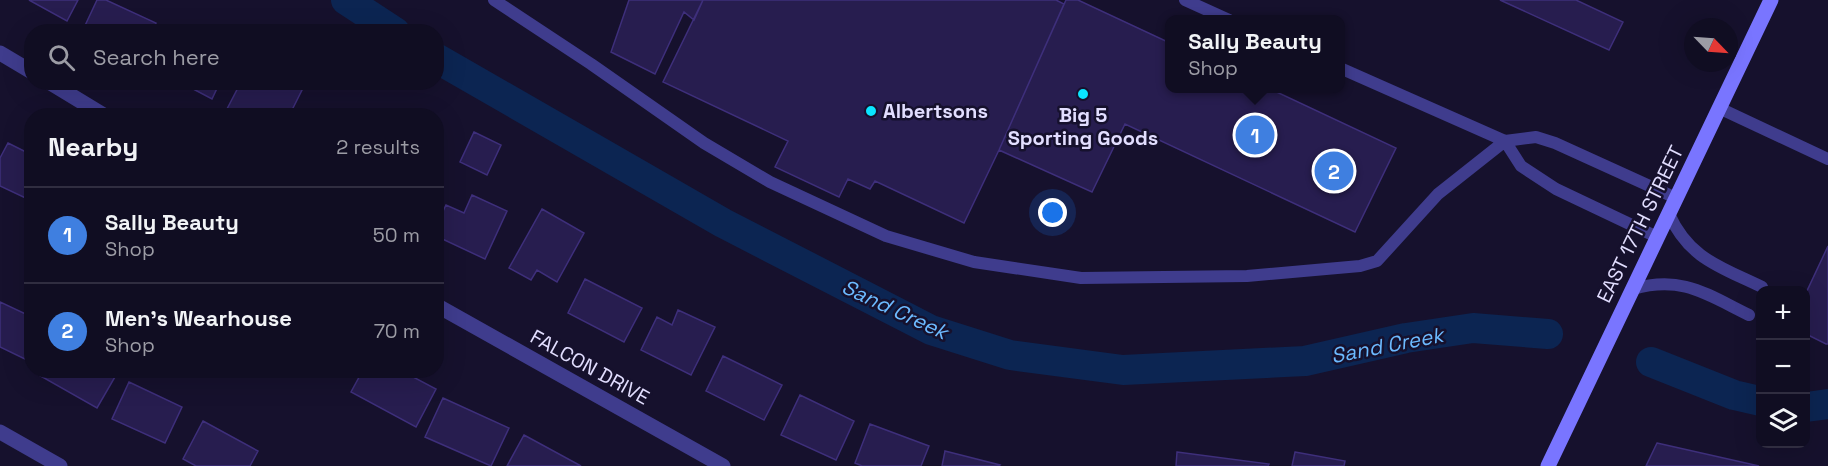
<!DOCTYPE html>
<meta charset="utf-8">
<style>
:root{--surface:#100d22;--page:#19162a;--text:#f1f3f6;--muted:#9c9ca5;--line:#302d40;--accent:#0f766e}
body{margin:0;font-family:"Space Grotesk",sans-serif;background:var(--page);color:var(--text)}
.controls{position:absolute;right:18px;bottom:18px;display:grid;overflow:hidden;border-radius:12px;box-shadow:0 6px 24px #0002}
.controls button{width:54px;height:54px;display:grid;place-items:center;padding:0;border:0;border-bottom:2px solid var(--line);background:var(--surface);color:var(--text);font:30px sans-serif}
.compass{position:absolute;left:1684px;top:18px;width:54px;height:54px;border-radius:50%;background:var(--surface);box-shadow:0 6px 24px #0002;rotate:115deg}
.you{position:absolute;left:1053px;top:213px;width:21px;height:21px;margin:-15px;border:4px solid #fff;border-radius:50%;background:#1a73e8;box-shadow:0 0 0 9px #1a73e833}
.badge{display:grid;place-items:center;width:39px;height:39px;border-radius:50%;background:var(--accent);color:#fff;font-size:20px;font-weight:700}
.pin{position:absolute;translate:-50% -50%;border:3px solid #fff;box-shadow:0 2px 6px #0006}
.popup{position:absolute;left:1165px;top:15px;width:180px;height:78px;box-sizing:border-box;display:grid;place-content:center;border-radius:12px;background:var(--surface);filter:drop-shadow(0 2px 4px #0005);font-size:20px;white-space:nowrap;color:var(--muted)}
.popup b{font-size:22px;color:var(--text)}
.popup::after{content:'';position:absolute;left:50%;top:100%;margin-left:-12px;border:12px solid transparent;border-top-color:var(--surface)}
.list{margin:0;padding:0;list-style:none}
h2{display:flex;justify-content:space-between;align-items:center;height:78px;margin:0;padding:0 24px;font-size:26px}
h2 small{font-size:20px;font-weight:400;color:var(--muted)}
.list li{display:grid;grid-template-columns:39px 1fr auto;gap:18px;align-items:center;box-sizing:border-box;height:96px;padding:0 24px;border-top:2px solid var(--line)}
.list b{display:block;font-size:22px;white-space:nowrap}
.list p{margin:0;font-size:20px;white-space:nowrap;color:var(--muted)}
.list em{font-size:20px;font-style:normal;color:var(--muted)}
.icon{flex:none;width:33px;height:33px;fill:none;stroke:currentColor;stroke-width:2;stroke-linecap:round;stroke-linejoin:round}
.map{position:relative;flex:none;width:1828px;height:466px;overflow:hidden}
.search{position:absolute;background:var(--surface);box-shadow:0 6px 24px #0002;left:24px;top:24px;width:420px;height:66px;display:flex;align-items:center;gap:15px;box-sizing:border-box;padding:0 21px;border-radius:24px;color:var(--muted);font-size:22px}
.panel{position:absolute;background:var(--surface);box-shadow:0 6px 24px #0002;left:24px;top:108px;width:420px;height:270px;border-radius:24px}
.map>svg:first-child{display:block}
</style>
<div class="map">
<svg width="1828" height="466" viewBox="0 0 1828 466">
<rect width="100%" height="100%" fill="#16112d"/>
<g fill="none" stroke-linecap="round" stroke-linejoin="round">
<path stroke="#0c2552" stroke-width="30" d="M346 0 395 32
M436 58 723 223 931 330 1010 355 1123 370 1305 361 1406 338 1473 328 1548 334
M1651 362 1734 395 1760 401
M1806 407 1828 404"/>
</g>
<path fill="#271d4f" stroke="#3e2f7b" stroke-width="1.5" d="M29 0H78L67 21Z
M97 0H106L156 23 152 32H82Z
M629 0H703L694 20 684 12 655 74 611 52Z
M703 0H1056L1064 4 999 150 964 223 875 181 870 189 848 179 839 197 775 167 788 141 663 82Z
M1066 0H1078L1170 43V88H1268L1396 148 1355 232 1125 124 1092 192 999 150Z
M1500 0H1576L1623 22 1609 50Z
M180 82H220L212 99Z
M241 82H253L261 87 263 82H288L302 90 289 116H239L227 109Z
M474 132 501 145 487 175 460 162Z
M8 143 32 155V201L0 186V158Z
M472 195 507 211 485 259 436 236V226L446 205 464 213Z
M542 209 584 233 557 282 537 270 531 280 509 268Z
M1828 246V344H1826L1806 334V293Z
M585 279 642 308 624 342 568 313Z
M0 302 32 317V351L27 360 0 347Z
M678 310 715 327 691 375 641 350 657 317 672 325Z
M723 356 782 385 764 420 706 391Z
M39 370H119L97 408 37 374Z
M363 370H400L436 389 416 427 351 392Z
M129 382 182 407 165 443 112 419Z
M800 395 854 421 836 460 781 435Z
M443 398 509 428 491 466 425 437Z
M203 421 258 451 250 466H196L183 459Z
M870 424 929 446 921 466H862L855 463Z
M524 435 581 466H507Z
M1657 443 1759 466H1646Z
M945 451 1000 465 999 466H942Z
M1177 452 1269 464 1268 466H1176Z
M1295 452 1345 461 1344 466H1292Z"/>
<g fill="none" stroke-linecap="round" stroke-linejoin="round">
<path stroke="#3f3c8d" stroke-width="12" d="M494 0 591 64 704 143 770 182 886 236 974 262 1081 278 1247 276 1360 266 1377 261 1438 194 1505 141 1536 137 1555 143 1676 198
M1185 0 1229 20
M1340 68 1505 141 1521 166 1556 189 1657 237
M1719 108 1828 159
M1669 214C1689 259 1721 267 1762 287
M1633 289C1682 275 1706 294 1749 315"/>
<path stroke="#3f3c8d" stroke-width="15" d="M0 53 32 72
M49 82 105 116
M436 305 723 466
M0 432 60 466"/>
<path stroke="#7975ff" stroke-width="15" d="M1548 466 1771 0"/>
</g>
<g fill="#0ae5ff" stroke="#16112d" stroke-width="2">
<circle cx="1083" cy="94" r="6"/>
<circle cx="871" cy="111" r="6"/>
</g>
<g text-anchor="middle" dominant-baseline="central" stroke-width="5" stroke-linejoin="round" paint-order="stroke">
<g font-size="20" font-weight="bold" fill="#e2deff" stroke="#16112d" text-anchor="start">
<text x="883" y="111">Albertsons</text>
<text x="1083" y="115" text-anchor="middle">Big 5<tspan x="1083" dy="23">Sporting Goods</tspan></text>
</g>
<g font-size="20" fill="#e2deff" stroke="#16112d">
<text transform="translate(1640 224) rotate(-64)">EAST 17TH STREET</text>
<text transform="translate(590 367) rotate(29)">FALCON DRIVE</text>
</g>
<g font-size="21" font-style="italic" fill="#6cbaff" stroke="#16112d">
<text transform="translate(895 309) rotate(25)">Sand Creek</text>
<text transform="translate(1387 345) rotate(-11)">Sand Creek</text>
</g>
</g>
</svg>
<div class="controls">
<button>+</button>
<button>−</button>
<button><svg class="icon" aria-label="layers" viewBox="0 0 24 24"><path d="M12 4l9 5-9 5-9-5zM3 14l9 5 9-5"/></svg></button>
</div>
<svg class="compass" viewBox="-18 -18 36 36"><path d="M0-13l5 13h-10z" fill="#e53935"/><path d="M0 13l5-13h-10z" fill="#9c9ca5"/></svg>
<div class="you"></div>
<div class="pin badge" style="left:1255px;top:135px;background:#3f7fe0">1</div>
<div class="popup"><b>Sally Beauty</b>Shop</div>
<div class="pin badge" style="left:1334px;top:171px;background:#3f7fe0">2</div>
<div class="search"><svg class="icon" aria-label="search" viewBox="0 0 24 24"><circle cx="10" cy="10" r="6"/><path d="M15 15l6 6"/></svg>Search here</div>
<section class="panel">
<h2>Nearby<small>2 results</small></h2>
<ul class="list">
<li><span class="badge" style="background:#3f7fe0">1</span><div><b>Sally Beauty</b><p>Shop</p></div><em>50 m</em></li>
<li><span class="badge" style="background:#3f7fe0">2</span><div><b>Men's Wearhouse</b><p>Shop</p></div><em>70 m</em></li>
</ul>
</section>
</div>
